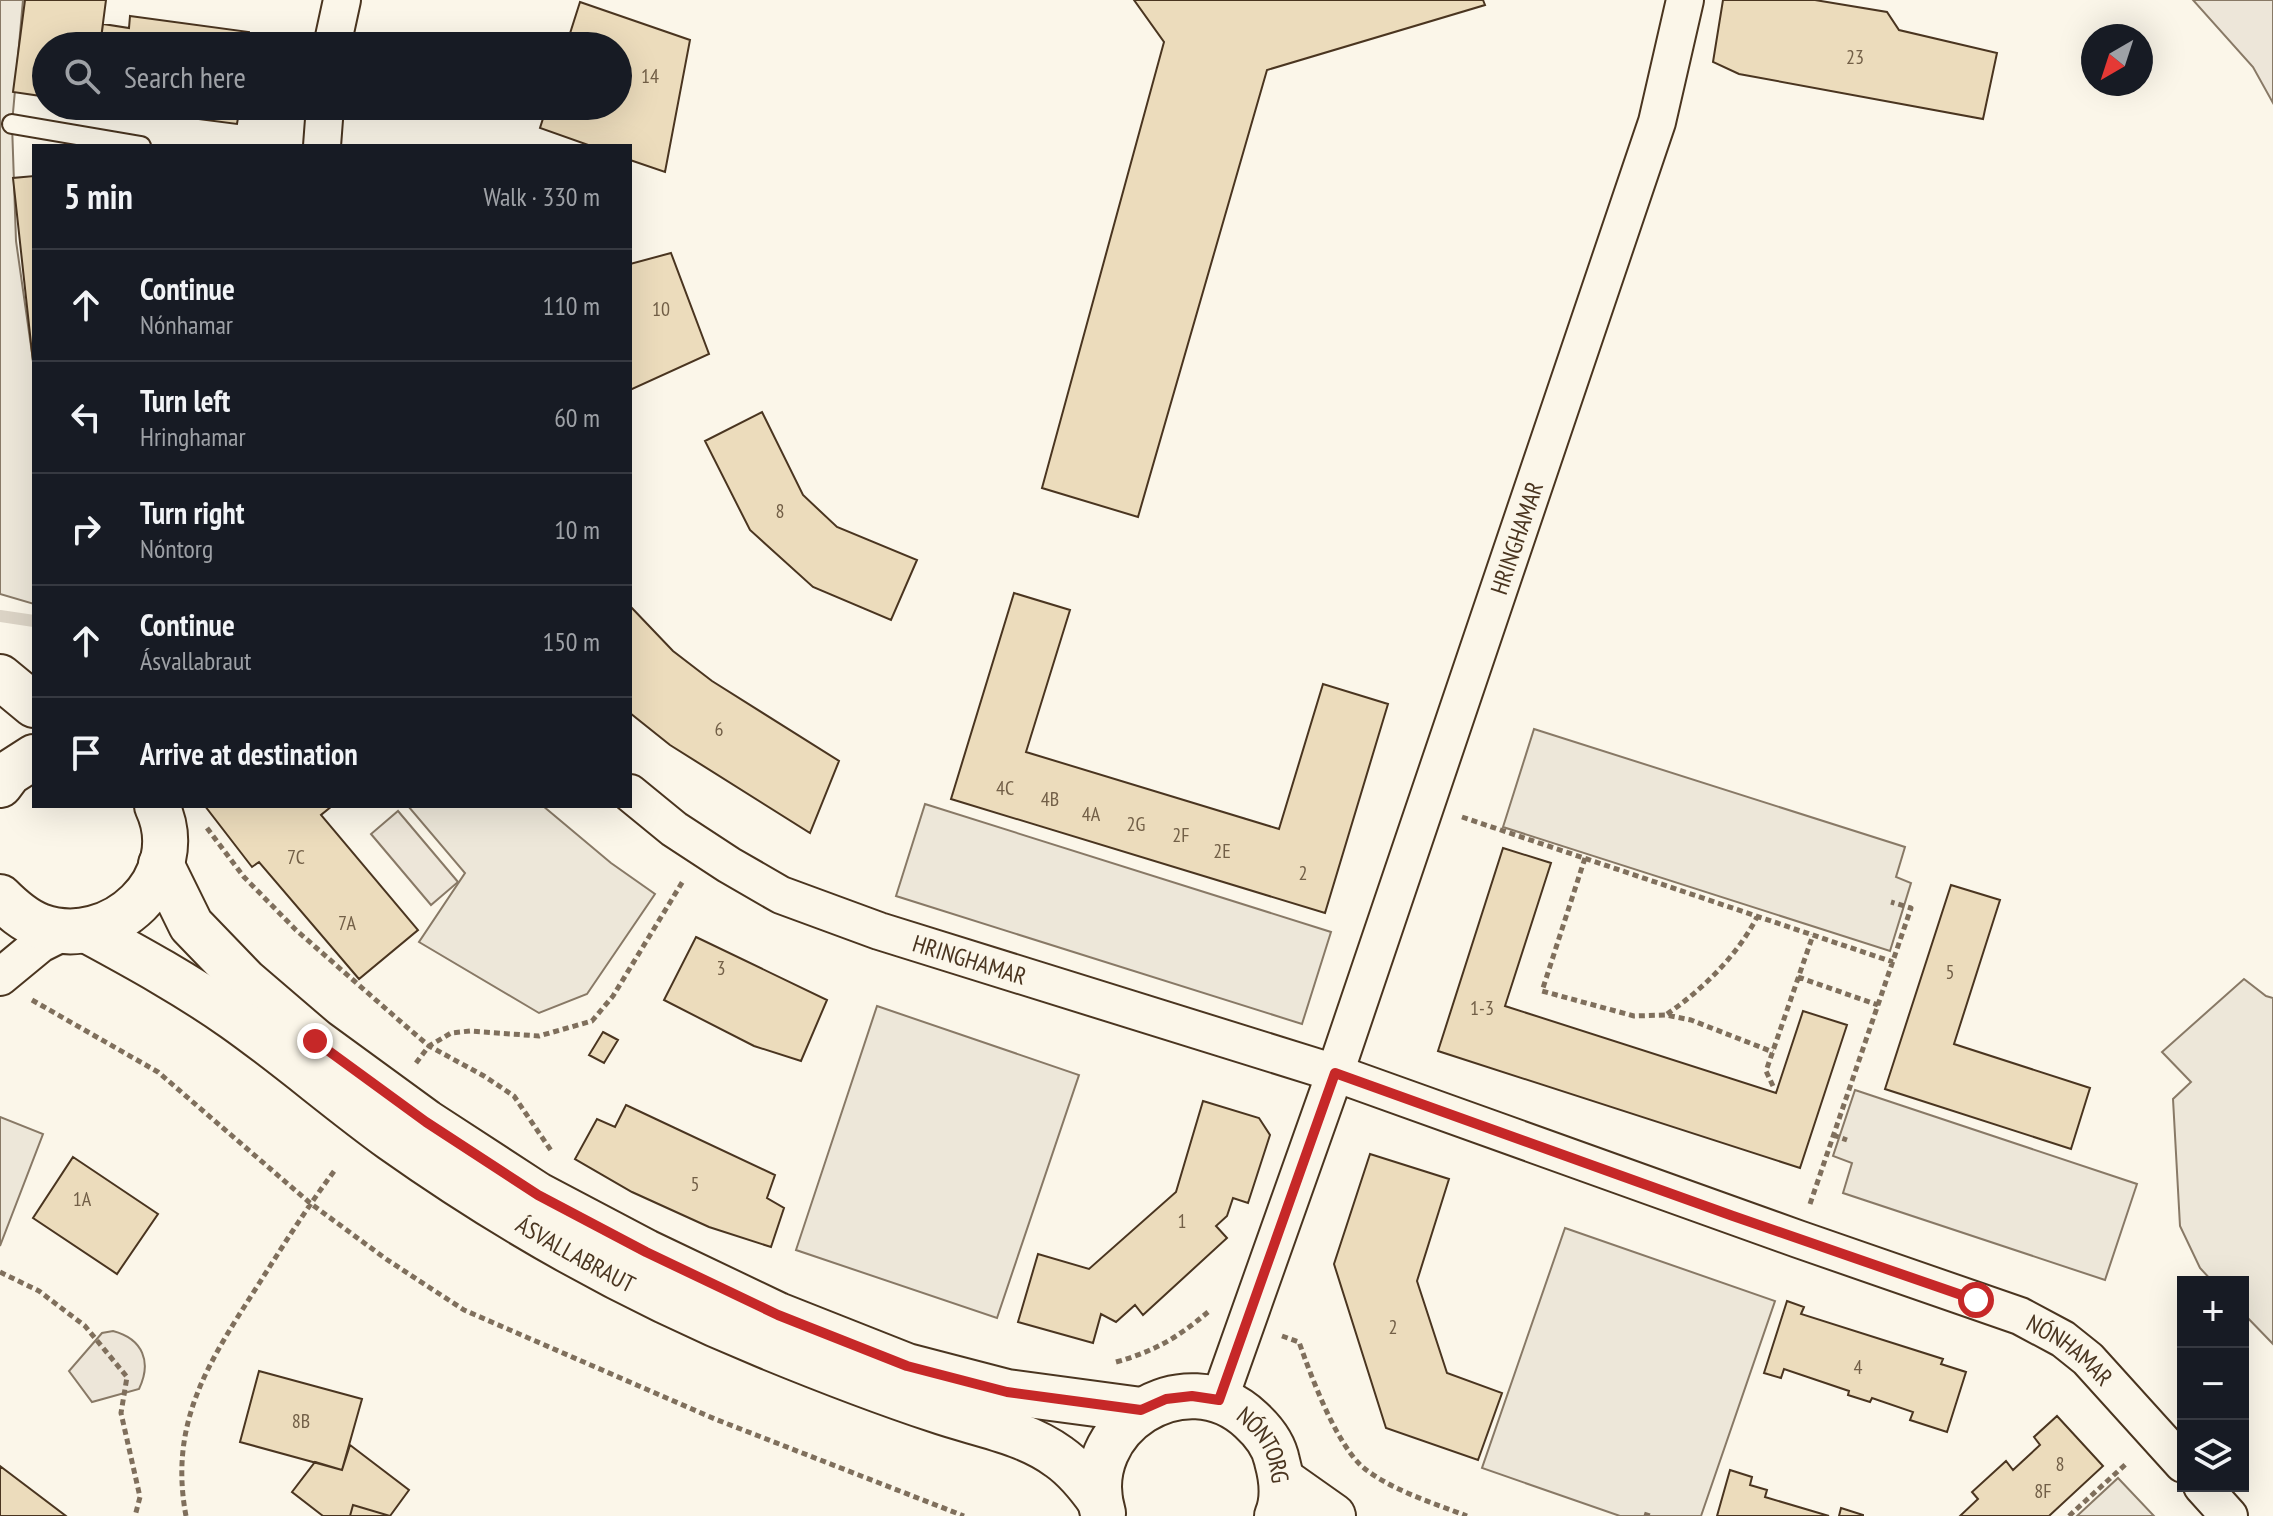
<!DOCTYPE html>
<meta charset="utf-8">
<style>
:root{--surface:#171b24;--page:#20242c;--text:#f1f3f6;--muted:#9ea1a6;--line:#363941}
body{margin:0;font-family:"PT Sans Narrow",sans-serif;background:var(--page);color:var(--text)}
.controls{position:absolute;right:24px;bottom:24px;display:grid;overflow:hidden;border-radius:0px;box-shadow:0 8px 32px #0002}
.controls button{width:72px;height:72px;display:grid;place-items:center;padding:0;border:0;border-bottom:2px solid var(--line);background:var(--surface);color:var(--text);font:40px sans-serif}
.compass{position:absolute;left:2081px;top:24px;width:72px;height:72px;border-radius:50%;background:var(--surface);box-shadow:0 8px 32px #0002;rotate:219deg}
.stop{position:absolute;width:24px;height:24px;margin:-18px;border:6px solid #c62828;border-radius:50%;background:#fff}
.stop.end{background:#c62828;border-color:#fff;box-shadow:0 2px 8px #0008}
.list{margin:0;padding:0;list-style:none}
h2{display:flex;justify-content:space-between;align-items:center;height:104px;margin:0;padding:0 32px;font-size:34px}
h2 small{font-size:26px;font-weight:400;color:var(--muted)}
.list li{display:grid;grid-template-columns:52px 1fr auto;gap:24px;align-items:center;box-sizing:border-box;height:112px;padding:0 32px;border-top:2px solid var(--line)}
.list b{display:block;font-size:30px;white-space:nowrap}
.list p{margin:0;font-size:26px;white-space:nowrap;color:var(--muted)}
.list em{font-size:26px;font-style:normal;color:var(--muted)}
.icon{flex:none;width:44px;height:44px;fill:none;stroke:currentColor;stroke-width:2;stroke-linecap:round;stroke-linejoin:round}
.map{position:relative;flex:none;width:2273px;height:1516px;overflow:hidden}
.search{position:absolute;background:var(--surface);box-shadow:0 8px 32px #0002;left:32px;top:32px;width:600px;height:88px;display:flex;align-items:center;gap:20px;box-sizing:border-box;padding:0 28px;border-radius:44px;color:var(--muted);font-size:30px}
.panel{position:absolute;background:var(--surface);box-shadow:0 8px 32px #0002;left:32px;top:144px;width:600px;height:664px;border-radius:0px}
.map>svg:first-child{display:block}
</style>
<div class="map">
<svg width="2273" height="1516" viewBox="0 0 2273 1516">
<rect width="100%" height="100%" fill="#fbf6e9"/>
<path fill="#ede6d9" stroke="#887966" stroke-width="2" d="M2193 0H2273V103L2253 67Z
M398 811 458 882 431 905 371 834Z
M113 1331C143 1339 152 1362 139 1389L92 1402 69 1371 102 1333Z"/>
<path fill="#ede7d9" stroke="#887966" stroke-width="2" d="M0 0H23L12 124 16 241 34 367V604L0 594Z
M1534 729 1905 847 1896 877 1911 883 1890 951 1503 827Z
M925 804 1331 932 1302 1024 896 896Z
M408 806H543L611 863 655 894 587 994 539 1013 419 942 465 873Z
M2244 979 2266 996 2273 998V1344L2243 1313V1282H2213L2200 1268 2180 1226 2173 1099 2191 1082 2162 1052Z
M877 1006 1079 1075 997 1318 796 1250Z
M1855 1090 2137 1184 2105 1280 1843 1193 1852 1163 1833 1156Z
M0 1117 43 1134 0 1246Z
M1565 1228 1775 1301 1701 1516H1620L1482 1468Z
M2118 1478 2154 1516H2077Z"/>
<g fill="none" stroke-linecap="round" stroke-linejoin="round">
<path stroke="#dcd4c6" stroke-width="12" d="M0 616 34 621"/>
</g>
<path fill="#ecdcbc" stroke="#4a3520" stroke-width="2" d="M25 0H106L100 46H46V85H42L41 96 13 92Z
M1134 0H1483L1485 5 1267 70 1138 517 1042 488 1164 42Z
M1723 0H1815L1887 12 1899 30 1997 53 1983 119 1739 74 1713 62Z
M580 2 690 40 665 172 630 160V146H591L540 128 547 106H618V46H566Z
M130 16 249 32 248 46H100L103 24 129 28Z
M121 106H240L237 124 121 109Z
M34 176V371L13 178Z
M671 253 709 354 630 390V264Z
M762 412 803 495 837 527 917 560 891 620 813 587 750 530 705 441Z
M1014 593 1070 610 1026 752 1279 829 1323 684 1388 704 1325 913 951 799Z
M630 606 673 651 712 681 839 761 810 833 670 745 630 713Z
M205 806H332L321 815 418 930 359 979 259 862 252 867Z
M1503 848 1551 863 1505 1006 1776 1093 1803 1011 1847 1025 1800 1168 1438 1051Z
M1951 885 2000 900 1954 1044 2090 1088 2071 1149 1885 1089Z
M696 937 827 1000 801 1061 754 1046 664 1000Z
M603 1032 618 1040 604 1063 589 1055Z
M1203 1101 1259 1118 1270 1135 1248 1203 1233 1198 1227 1216 1216 1226 1227 1238 1143 1315 1135 1305 1116 1322 1101 1314 1093 1343 1018 1322 1038 1254 1089 1269 1176 1192Z
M626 1105 775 1175 767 1198 784 1208 771 1247 709 1227 632 1192 575 1159 597 1119 615 1127Z
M1370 1154 1449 1179 1417 1281 1447 1373 1502 1393 1478 1460 1386 1428 1334 1264Z
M73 1157 158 1214 117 1274 33 1218Z
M1787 1301 1804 1307 1801 1314 1943 1359 1941 1364 1966 1372 1947 1432 1910 1420 1913 1412 1872 1398 1870 1402 1848 1395 1849 1391 1784 1369 1781 1378 1764 1373Z
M259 1371 362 1399 342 1470 240 1442Z
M2057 1416 2103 1466 2049 1516H1960L1978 1499 1972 1492 2006 1461 2013 1470 2040 1445 2034 1437Z
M350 1445 409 1490 390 1516 353 1505 350 1516H323L292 1492 315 1462 342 1470Z
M0 1466 66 1516H0Z
M1730 1470 1752 1477 1750 1485 1767 1490 1765 1497 1829 1516H1717Z
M353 1505 390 1516H391H350Z
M1841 1508 1863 1515V1516H1839Z"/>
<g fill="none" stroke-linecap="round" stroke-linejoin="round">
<g stroke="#4a3520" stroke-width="22">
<path id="service" d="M12 124 141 146"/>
</g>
<g stroke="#4a3520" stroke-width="40">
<g id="minor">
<path d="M332 46 342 0"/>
<path d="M322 146 325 106"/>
<path id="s1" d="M630 793 674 829 729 865 781 895 879 931 1335 1073 1798 1239 2020 1316 2063 1339 2088 1359 2183 1464"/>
<path d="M0 977 40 944 64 932"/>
<path id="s2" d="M1219 1400 1335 1073 1657 122 1685 0"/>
<path d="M2202 1486 2229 1516"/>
</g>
</g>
<g stroke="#4a3520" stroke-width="48">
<g id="secondary">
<path d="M0 677 34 705"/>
<path d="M0 785 9 773 34 757"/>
<path d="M161 864 191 925 245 981 315 1041 426 1122 538 1195 646 1252 778 1315 907 1366 1007 1392 1141 1410"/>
<path d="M0 897C12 909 24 920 40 926 112 952 191 878 157 806"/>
<path id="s3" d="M88 931C138 958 187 985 234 1018 288 1056 338 1100 392 1139 509 1222 634 1292 766 1346 822 1369 879 1391 936 1410 976 1424 1024 1431 1059 1457 1076 1469 1088 1484 1100 1501"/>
<path d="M1282 1480 1333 1516"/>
<path id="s4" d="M1103 1513C1077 1427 1185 1358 1251 1420 1263 1431 1274 1445 1277 1461 1282 1479 1284 1499 1277 1516"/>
</g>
</g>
<path stroke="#7f6f5c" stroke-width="5" stroke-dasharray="6 4" stroke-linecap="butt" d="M1462 817 1893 962
M207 828 244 877 296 930 401 1022 429 1046 484 1076 514 1096 552 1152
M1585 858 1542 991 1634 1016 1666 1015 1691 1020 1773 1052
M1798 977 1878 1005
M32 1000 158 1072 310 1203 386 1259 464 1310 715 1419 964 1516
M1667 1014C1702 990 1737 956 1757 917
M416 1063 429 1046 451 1033 470 1031 539 1036 592 1021 613 996 683 881
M1773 1086 1766 1071 1813 935
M1833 1135 1847 1140
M1810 1204 1911 908 1891 902
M0 1272 39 1291 85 1326 127 1377 121 1413 140 1497 135 1516
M1282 1336 1299 1342C1311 1376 1337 1447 1365 1469 1394 1491 1433 1503 1467 1516
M1116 1362C1155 1351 1177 1338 1208 1312
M1644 1514 1650 1516
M186 1516C168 1420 211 1359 260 1282 284 1244 308 1206 335 1170
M2069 1516 2127 1463"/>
<use href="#service" stroke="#fbf6e9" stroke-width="18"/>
<use href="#minor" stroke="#fbf6e9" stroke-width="36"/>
<use href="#secondary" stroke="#fbf6e9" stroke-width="44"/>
</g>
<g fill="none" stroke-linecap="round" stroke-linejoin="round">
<path stroke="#c62828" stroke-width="10" d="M315 1041 426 1122 538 1195 646 1252 778 1315 907 1366 1007 1392 1141 1410 1166 1399 1192 1396 1219 1400 1335 1073 1733 1216 1976 1300"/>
</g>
<g text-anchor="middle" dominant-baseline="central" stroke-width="6" stroke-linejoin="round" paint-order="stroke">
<g font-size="20" fill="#725f47">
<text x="1855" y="57">23</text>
<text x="650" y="76">14</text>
<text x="661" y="309">10</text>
<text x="780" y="511">8</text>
<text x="719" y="729">6</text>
<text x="1005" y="788">4C</text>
<text x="1050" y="799">4B</text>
<text x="1091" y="814">4A</text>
<text x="1136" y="824">2G</text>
<text x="1181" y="835">2F</text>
<text x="1222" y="851">2E</text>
<text x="296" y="857">7C</text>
<text x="1303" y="873">2</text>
<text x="347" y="923">7A</text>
<text x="721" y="968">3</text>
<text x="1950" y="972">5</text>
<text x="1482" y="1008">1-3</text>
<text x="695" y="1184">5</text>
<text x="82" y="1199">1A</text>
<text x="1182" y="1221">1</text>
<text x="1393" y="1327">2</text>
<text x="1858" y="1367">4</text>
<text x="301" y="1421">8B</text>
<text x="2060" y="1464">8</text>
<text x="2043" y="1491">8F</text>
</g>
<g font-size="24" fill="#4a3520" stroke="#fbf6e9">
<text stroke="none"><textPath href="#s2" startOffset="912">HRINGHAMAR</textPath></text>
<text stroke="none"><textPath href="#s1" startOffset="382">HRINGHAMAR</textPath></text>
<text stroke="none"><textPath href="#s3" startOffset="586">ÁSVALLABRAUT</textPath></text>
<text stroke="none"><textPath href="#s1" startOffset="1552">NÓNHAMAR</textPath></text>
<text stroke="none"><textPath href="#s4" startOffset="264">NÓNTORG</textPath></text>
</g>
</g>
</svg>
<div class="controls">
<button>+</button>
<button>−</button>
<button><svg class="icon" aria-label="layers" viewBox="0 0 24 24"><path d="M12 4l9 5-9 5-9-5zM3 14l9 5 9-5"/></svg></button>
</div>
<svg class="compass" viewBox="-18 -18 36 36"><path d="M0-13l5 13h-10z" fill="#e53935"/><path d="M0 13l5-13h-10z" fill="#9ea1a6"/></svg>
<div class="stop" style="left:1976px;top:1300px"></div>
<div class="stop end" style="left:315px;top:1041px"></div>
<div class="search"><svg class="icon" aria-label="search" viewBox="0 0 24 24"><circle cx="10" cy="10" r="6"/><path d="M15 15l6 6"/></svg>Search here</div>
<section class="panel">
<h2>5 min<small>Walk · 330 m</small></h2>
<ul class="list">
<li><svg class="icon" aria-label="ahead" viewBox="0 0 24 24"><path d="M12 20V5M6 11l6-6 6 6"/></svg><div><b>Continue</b><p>Nónhamar</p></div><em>110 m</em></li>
<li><svg class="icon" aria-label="left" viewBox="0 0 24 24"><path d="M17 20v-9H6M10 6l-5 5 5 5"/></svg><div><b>Turn left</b><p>Hringhamar</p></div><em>60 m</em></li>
<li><svg class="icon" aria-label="right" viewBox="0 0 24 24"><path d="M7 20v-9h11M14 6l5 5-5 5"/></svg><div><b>Turn right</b><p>Nóntorg</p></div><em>10 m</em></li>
<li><svg class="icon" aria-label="ahead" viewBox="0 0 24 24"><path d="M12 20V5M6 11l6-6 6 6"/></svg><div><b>Continue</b><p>Ásvallabraut</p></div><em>150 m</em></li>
<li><svg class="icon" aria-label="arrive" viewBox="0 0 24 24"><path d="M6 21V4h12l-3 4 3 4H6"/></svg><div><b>Arrive at destination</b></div></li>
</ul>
</section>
</div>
